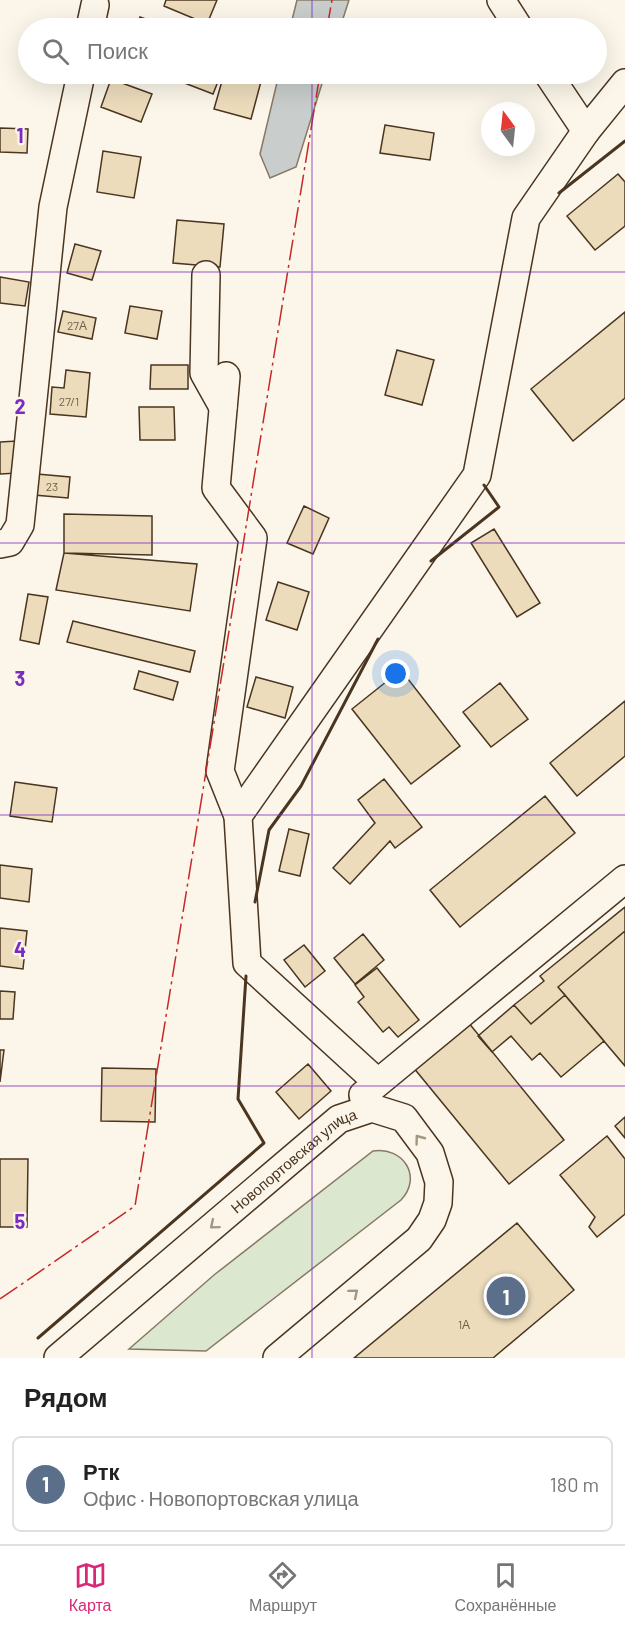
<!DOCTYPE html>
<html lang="ru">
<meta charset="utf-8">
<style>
:root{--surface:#fff;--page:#f6f6f6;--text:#222;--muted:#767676;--line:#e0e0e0;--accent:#db2777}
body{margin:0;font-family:Barlow,sans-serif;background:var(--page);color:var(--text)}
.compass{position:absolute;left:481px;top:102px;width:54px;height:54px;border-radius:50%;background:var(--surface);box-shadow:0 6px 24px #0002;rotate:345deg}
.you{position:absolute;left:396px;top:674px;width:21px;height:21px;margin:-15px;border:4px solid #fff;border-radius:50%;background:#1a73e8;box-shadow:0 0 0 9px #1a73e833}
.badge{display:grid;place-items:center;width:39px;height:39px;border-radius:50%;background:var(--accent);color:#fff;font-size:20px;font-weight:700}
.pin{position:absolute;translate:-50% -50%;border:3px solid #fff;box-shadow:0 2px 6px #0006}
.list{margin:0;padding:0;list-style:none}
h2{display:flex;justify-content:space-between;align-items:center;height:78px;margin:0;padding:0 24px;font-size:26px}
h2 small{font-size:20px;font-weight:400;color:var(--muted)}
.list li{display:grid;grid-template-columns:39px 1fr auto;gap:18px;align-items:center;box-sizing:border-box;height:96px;margin:0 12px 12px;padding:0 12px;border:2px solid var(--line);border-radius:9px}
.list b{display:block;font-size:22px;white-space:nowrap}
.list p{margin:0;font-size:20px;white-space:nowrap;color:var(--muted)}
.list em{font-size:20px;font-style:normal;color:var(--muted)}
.icon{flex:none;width:33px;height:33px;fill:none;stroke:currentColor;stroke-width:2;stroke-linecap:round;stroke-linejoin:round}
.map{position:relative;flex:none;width:625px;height:1358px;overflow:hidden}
.search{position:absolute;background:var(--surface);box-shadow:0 6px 24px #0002;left:18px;right:18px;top:18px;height:66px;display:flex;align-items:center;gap:15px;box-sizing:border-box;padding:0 21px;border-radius:33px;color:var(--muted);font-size:22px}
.sheet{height:186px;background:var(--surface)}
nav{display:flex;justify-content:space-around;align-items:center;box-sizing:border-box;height:84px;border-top:2px solid var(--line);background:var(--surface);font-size:16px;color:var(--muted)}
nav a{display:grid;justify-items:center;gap:3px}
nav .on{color:var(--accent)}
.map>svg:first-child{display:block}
</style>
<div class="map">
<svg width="625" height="1358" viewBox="0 0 625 1358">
<rect width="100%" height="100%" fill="#fbf6e9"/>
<path fill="#dce7d0" stroke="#887966" stroke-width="1.5" d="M373 1151C403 1146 423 1177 401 1200L206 1351 129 1349 214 1275Z"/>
<path fill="#c9cecd" stroke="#887966" stroke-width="1.5" d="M297 0H349L340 28H290Z
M279 74H325L296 167 270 178 260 154Z"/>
<path fill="#ecdcbc" stroke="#4a3520" stroke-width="1.5" d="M166 0H217L207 24 164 6Z
M140 17 171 28H136Z
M161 74H221L213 94Z
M224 74H263L251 119 214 109Z
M111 79 152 94 141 122 101 107Z
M385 125 434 133 430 160 380 153Z
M0 128 28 129 27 153 0 152Z
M103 151 141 157 134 198 97 192Z
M618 174 625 182V226L595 250 567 216Z
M177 220 224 224 220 267 173 263Z
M75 244 101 251 92 280 67 273Z
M0 277 29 282 25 306 0 303Z
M130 306 162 311 157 339 125 333Z
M63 311 96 318 92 339 58 332Z
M625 312V398L573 441 531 389Z
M397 350 434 360 422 405 385 395Z
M151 365H188V389H150Z
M66 370 90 373 86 417 50 414 52 387 64 388Z
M139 407H174L175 440H140Z
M17 441 18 473 0 474V442Z
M37 474 70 477 68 498 34 495Z
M304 506 329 518 313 554 287 543Z
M64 514 152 516V555L64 553Z
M494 529 540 603 517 617 471 543Z
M64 553 197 564 190 611 56 590Z
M278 582 309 592 297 630 266 620Z
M28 594 48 597 39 644 20 640Z
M73 621 195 651 190 672 67 642Z
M401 670 460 746 411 784 352 709Z
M139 671 178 682 173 700 134 689Z
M256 677 293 687 285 718 247 707Z
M500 683 528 719 491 747 463 712Z
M625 701V756L577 796 550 763Z
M384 779 422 827 395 848 390 841 350 884 333 868 375 823 358 800Z
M15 782 57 788 52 822 10 816Z
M545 796 575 833 460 927 430 890Z
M289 829 309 834 300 876 279 871Z
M0 865 32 869 29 902 0 898Z
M625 907V931L558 987 565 995 531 1024 514 1005 544 981 540 976Z
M0 928 27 931 23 969 0 966Z
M625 931V1066L558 987Z
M363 934 384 960 355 984 334 958Z
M304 945 325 971 305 987 284 960Z
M377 968 419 1020 398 1037 389 1027 383 1032 358 1002 364 997 355 985Z
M0 991 15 992 13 1019H0Z
M565 995 604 1041 561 1077 540 1053 532 1060 511 1036 492 1052 478 1036 514 1005 531 1024Z
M468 1022 564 1140 509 1184 413 1067Z
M0 1050H4L0 1082Z
M308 1064 331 1091 299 1119 276 1092Z
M102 1068 156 1069 155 1122 101 1121Z
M625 1117V1138L615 1126Z
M607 1136 625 1159V1214L597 1237 589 1227 595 1217 560 1175Z
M0 1159H28L27 1227H0Z
M517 1223 574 1290 493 1358H354Z"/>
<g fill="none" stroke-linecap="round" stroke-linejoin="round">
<g stroke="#4a3520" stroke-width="30">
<g id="minor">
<path d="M501 0 519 28"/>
<path d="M90 28 95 5"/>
<path d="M548 74 586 131 625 83"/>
<path d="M206 275 204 373 223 407"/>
<path d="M226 376 216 488 253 538 220 771 238 816"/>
<path d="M0 544 10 542 20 525 53 207 81 74"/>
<path d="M376 1081 247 963 238 816 477 475 526 218 586 131"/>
<path d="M363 1095 625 879"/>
<path id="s1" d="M58 1358 339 1119 372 1108 404 1118 430 1153 439 1182 438 1203 432 1220 419 1239 277 1358"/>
</g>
</g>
<use href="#minor" stroke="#fbf6e9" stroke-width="27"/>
<path stroke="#4a3520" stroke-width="3" d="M559 193 625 141
M431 561 499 507 484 485
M255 902 269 830 301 786 378 639
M38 1338 264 1143 238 1099 246 976"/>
<path stroke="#c62828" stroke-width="1.5" stroke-dasharray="21 4.5 3 4.5" stroke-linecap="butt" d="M327 28 332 0
M0 1299 135 1206 320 74"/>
</g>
<defs><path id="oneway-chevron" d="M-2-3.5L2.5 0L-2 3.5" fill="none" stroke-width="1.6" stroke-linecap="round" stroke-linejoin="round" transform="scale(1.5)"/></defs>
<g stroke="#a29684">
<use href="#oneway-chevron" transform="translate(419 1139) rotate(-127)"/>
<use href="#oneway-chevron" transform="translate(214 1225) rotate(140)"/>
<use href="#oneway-chevron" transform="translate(354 1293) rotate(-40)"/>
</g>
<path fill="none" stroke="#7b2cbf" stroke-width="1.5" stroke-opacity="0.55" d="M312 0V28M312 74V1358M0 272H625M0 543H625M0 815H625M0 1086H625"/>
<g text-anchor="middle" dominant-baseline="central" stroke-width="4.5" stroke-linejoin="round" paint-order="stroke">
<g font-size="12" fill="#725f47">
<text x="77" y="325">27А</text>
<text x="69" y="401">27/1</text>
<text x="52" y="486">23</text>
<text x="464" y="1324">1А</text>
</g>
<g font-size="15" fill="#4a3520" stroke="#fbf6e9">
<text stroke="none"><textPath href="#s1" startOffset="308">Новопортовская улица</textPath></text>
</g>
</g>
<g font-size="20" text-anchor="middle" font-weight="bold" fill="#7b2cbf" stroke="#fbf6e9" stroke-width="4.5" stroke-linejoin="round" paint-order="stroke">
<text x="20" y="143">1</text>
<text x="20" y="414">2</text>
<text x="20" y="686">3</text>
<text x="20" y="957">4</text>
<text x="20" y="1229">5</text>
</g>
</svg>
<svg class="compass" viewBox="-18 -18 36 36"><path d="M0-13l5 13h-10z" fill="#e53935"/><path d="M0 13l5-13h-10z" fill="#767676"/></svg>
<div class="you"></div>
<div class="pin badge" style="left:506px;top:1296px;background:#5c6f8a">1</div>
<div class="search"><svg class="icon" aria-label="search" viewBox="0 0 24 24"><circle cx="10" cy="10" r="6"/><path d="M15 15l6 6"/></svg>Поиск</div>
</div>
<section class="sheet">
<h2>Рядом<small></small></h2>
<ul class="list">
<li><span class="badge" style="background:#5c6f8a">1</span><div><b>Ртк</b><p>Офис · Новопортовская улица</p></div><em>180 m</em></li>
</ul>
</section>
<nav>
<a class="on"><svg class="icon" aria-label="map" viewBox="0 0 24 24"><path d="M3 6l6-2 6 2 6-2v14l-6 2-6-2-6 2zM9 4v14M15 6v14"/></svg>Карта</a>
<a><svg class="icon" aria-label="directions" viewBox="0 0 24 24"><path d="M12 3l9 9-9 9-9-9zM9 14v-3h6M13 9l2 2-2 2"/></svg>Маршрут</a>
<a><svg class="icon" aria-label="saved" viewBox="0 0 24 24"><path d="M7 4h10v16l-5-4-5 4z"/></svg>Сохранённые</a>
</nav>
